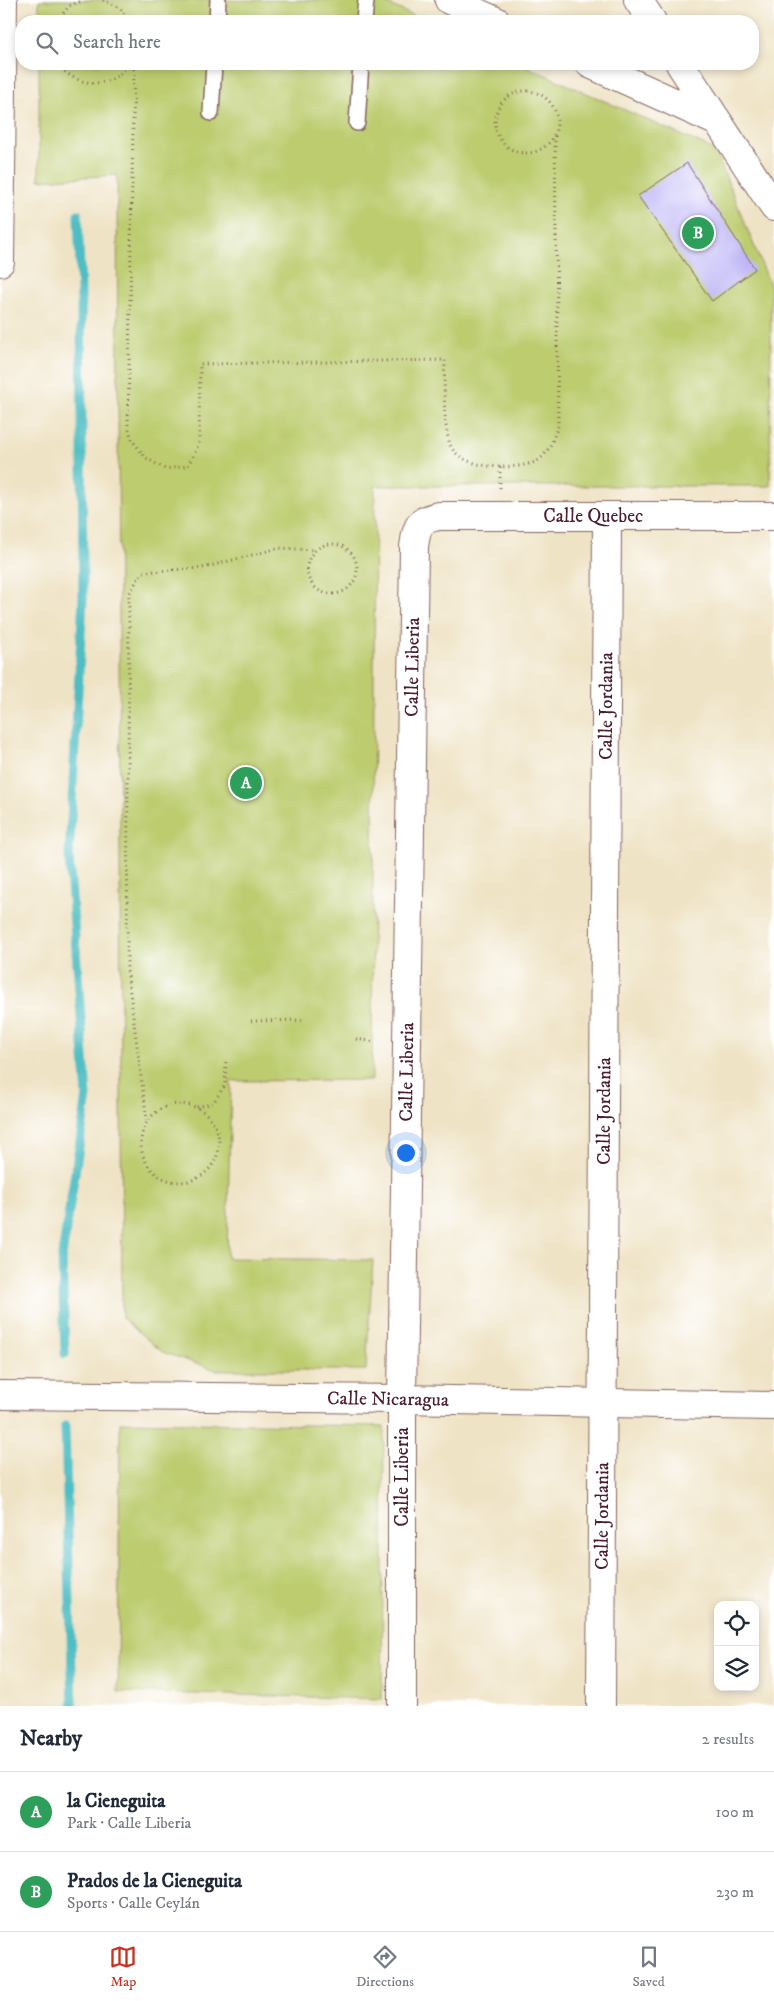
<!DOCTYPE html>
<meta charset="utf-8">
<style>
:root{--surface:#fff;--page:#f6f6f7;--text:#1f2937;--muted:#747a83;--line:#e0e1e3;--accent:#c8321e}
body{margin:0;font-family:"IM FELL DW Pica",serif;background:var(--page);color:var(--text)}
.controls{position:absolute;right:15px;bottom:15px;display:grid;overflow:hidden;border-radius:10px;box-shadow:0 2px 8px #0003}
.controls button{width:45px;height:45px;display:grid;place-items:center;padding:0;border:0;border-bottom:1px solid var(--line);background:var(--surface);color:var(--text);font:25px sans-serif}
.you{position:absolute;left:405px;top:1152px;width:18px;height:18px;margin:-12px;border:4px solid #fff;border-radius:50%;background:#1a73e8;box-shadow:0 0 0 8px #1a73e833}
.badge{display:grid;place-items:center;width:32px;height:32px;border-radius:50%;background:var(--accent);color:#fff;font-size:16px;font-weight:700}
.pin{position:absolute;translate:-50% -50%;border:2px solid #fff;box-shadow:0 1px 5px #0006}
.list{margin:0;padding:0;list-style:none}
h2{display:flex;justify-content:space-between;align-items:center;height:65px;margin:0;padding:0 20px;font-size:21px}
h2 small{font-size:16px;font-weight:400;color:var(--muted)}
.list li{display:grid;grid-template-columns:32px 1fr auto;gap:15px;align-items:center;box-sizing:border-box;height:80px;padding:0 20px;border-top:1px solid var(--line)}
.list b{display:block;font-size:19px;white-space:nowrap}
.list p{margin:0;font-size:16px;white-space:nowrap;color:var(--muted)}
.list em{font-size:16px;font-style:normal;color:var(--muted)}
.icon{flex:none;width:28px;height:28px;fill:none;stroke:currentColor;stroke-width:2;stroke-linecap:round;stroke-linejoin:round}
.map{position:relative;flex:none;width:774px;height:1706px;overflow:hidden}
.search{position:absolute;background:var(--surface);box-shadow:0 2px 8px #0003;left:15px;right:15px;top:15px;height:55px;display:flex;align-items:center;gap:12px;box-sizing:border-box;padding:0 18px;border-radius:20px;color:var(--muted);font-size:19px}
.sheet{height:225px;background:var(--surface)}
nav{display:flex;justify-content:space-around;align-items:center;box-sizing:border-box;height:70px;border-top:1px solid var(--line);background:var(--surface);font-size:14px;color:var(--muted)}
nav a{display:grid;justify-items:center;gap:2px}
nav .on{color:var(--accent)}
.map>svg:first-child{display:block}
</style>
<div class="map">
<svg width="774" height="1706" viewBox="0 0 774 1706">
<rect width="100%" height="100%" fill="#fff"/>
<filter id="ink" filterUnits="userSpaceOnUse"><feTurbulence type="fractalNoise" baseFrequency=".02" numOctaves="2"/><feDisplacementMap in="SourceGraphic" scale="10" xChannelSelector="R" yChannelSelector="G"/><feConvolveMatrix kernelMatrix="1 2 1 2 8 2 1 2 1" color-interpolation-filters="sRGB"/></filter>
<filter id="wash" filterUnits="userSpaceOnUse"><feTurbulence type="fractalNoise" baseFrequency=".0096" numOctaves="4" result="noise"/><feDisplacementMap in="SourceGraphic" scale="20" xChannelSelector="R" yChannelSelector="G"/><feGaussianBlur stdDeviation="1.12" result="paint"/><feColorMatrix in="noise" values="0 0 0 0 0 0 0 0 0 0 0 0 0 0 0 0 0 1.4 0 .05"/><feComposite in="paint" operator="in"/></filter>
<g filter="url(#wash)">
<rect width="100%" height="100%" fill="#efe3c5"/>
<path fill="#bccc6e" stroke="#83764c" d="M39 0H378L426 21H39Z
M39 64H521L715 150 771 287 770 486H375L372 1080 231 1081 227 1258 373 1260 366 1370H216L162 1352 122 1318 117 175 39 180Z
M120 1422 384 1426 382 1699 118 1692Z"/>
<g fill="none" stroke-linecap="round" stroke-linejoin="round">
<path stroke="#4fbec4" stroke-width="9" d="M65 1354 62 1256 87 1096 69 858 83 598 81 292 78 214
M65 1426 73 1706"/>
</g>
<g id="blocks">
<path fill="#c0b8f6" d="M687 163 755 269 712 301 638 196Z"/>
</g>
</g>
<g filter="url(#ink)">
<use href="#blocks" fill-opacity="0" stroke="#846461" stroke-width="1"/>
<g fill="none" stroke-linecap="round" stroke-linejoin="round">
<g stroke="#846461" stroke-width="18">
<path id="service" d="M217 21 218 0
M364 21 366 0
M211 113 214 64
M357 123 361 64"/>
</g>
<g stroke="#846461" stroke-width="30">
<g id="minor">
<path d="M449 0 496 21"/>
<path d="M638 0 652 21"/>
<path d="M590 64 718 122"/>
<path d="M680 64 774 207"/>
<path id="s1" d="M0 1395 402 1399 774 1406"/>
<path id="s2" d="M402 1706V1399L414 547C417 527 417 520 439 516H774"/>
<path id="s3" d="M601 1706 607 516"/>
</g>
</g>
<g stroke="#846461" stroke-width="30">
<path id="primary" d="M0 262 3 0"/>
</g>
<path stroke="#846461" stroke-width="3" stroke-dasharray="1 4" stroke-linecap="butt" d="M103 0 119 7 131 21
M57 21 69 6 83 0
M58 64C76 88 112 90 129 64
M134 64 128 426 132 440 146 458 165 469 188 466 199 444 200 364 445 360C444 380 443 426 450 444 459 470 516 471 537 461 548 455 554 437 558 426L555 134
M495 122a31 31 0 1 1 62 0a31 31 0 1 1-62 0Z
M500 488V466
M307 569a25 25 0 1 1 50 0a25 25 0 1 1-50 0Z
M251 1021 305 1020
M356 1039 375 1042
M141 1143a39 39 0 1 1 78 0a39 39 0 1 1-78 0Z
M197 1107 213 1103 225 1085 226 1059
M147 1121 127 970 129 594 142 572 202 568 279 548 315 550"/>
<use href="#service" stroke="#fff" stroke-width="15"/>
<use href="#minor" stroke="#fff" stroke-width="28"/>
<use href="#primary" stroke="#fff" stroke-width="28"/>
</g>
</g>
<g text-anchor="middle" dominant-baseline="central" stroke-width="4.5" stroke-linejoin="round" paint-order="stroke">
<g font-size="19" fill="#4a1f2b" stroke="#fff">
<text stroke="none"><textPath href="#s2" startOffset="1358">Calle Quebec</textPath></text>
<text stroke="none"><textPath href="#s2" startOffset="1039">Calle Liberia</textPath></text>
<text stroke="none"><textPath href="#s3" startOffset="1000">Calle Jordania</textPath></text>
<text stroke="none"><textPath href="#s2" startOffset="634">Calle Liberia</textPath></text>
<text stroke="none"><textPath href="#s3" startOffset="595">Calle Jordania</textPath></text>
<text stroke="none"><textPath href="#s1" startOffset="388">Calle Nicaragua</textPath></text>
<text transform="translate(402 1477) rotate(-90)">Calle Liberia</text>
<text stroke="none"><textPath href="#s3" startOffset="190">Calle Jordania</textPath></text>
</g>
</g>
</svg>
<div class="controls">
<button><svg class="icon" aria-label="locate" viewBox="0 0 24 24"><circle cx="12" cy="12" r="6"/><path d="M12 2v4M12 18v4M2 12h4M18 12h4"/></svg></button>
<button><svg class="icon" aria-label="layers" viewBox="0 0 24 24"><path d="M12 4l9 5-9 5-9-5zM3 14l9 5 9-5"/></svg></button>
</div>
<div class="you"></div>
<div class="pin badge" style="left:246px;top:783px;background:#2e9e5b">A</div>
<div class="pin badge" style="left:698px;top:233px;background:#2e9e5b">B</div>
<div class="search"><svg class="icon" aria-label="search" viewBox="0 0 24 24"><circle cx="10" cy="10" r="6"/><path d="M15 15l6 6"/></svg>Search here</div>
</div>
<section class="sheet">
<h2>Nearby<small>2 results</small></h2>
<ul class="list">
<li><span class="badge" style="background:#2e9e5b">A</span><div><b>la Cieneguita</b><p>Park · Calle Liberia</p></div><em>100 m</em></li>
<li><span class="badge" style="background:#2e9e5b">B</span><div><b>Prados de la Cieneguita</b><p>Sports · Calle Ceylán</p></div><em>230 m</em></li>
</ul>
</section>
<nav>
<a class="on"><svg class="icon" aria-label="map" viewBox="0 0 24 24"><path d="M3 6l6-2 6 2 6-2v14l-6 2-6-2-6 2zM9 4v14M15 6v14"/></svg>Map</a>
<a><svg class="icon" aria-label="directions" viewBox="0 0 24 24"><path d="M12 3l9 9-9 9-9-9zM9 14v-3h6M13 9l2 2-2 2"/></svg>Directions</a>
<a><svg class="icon" aria-label="saved" viewBox="0 0 24 24"><path d="M7 4h10v16l-5-4-5 4z"/></svg>Saved</a>
</nav>
